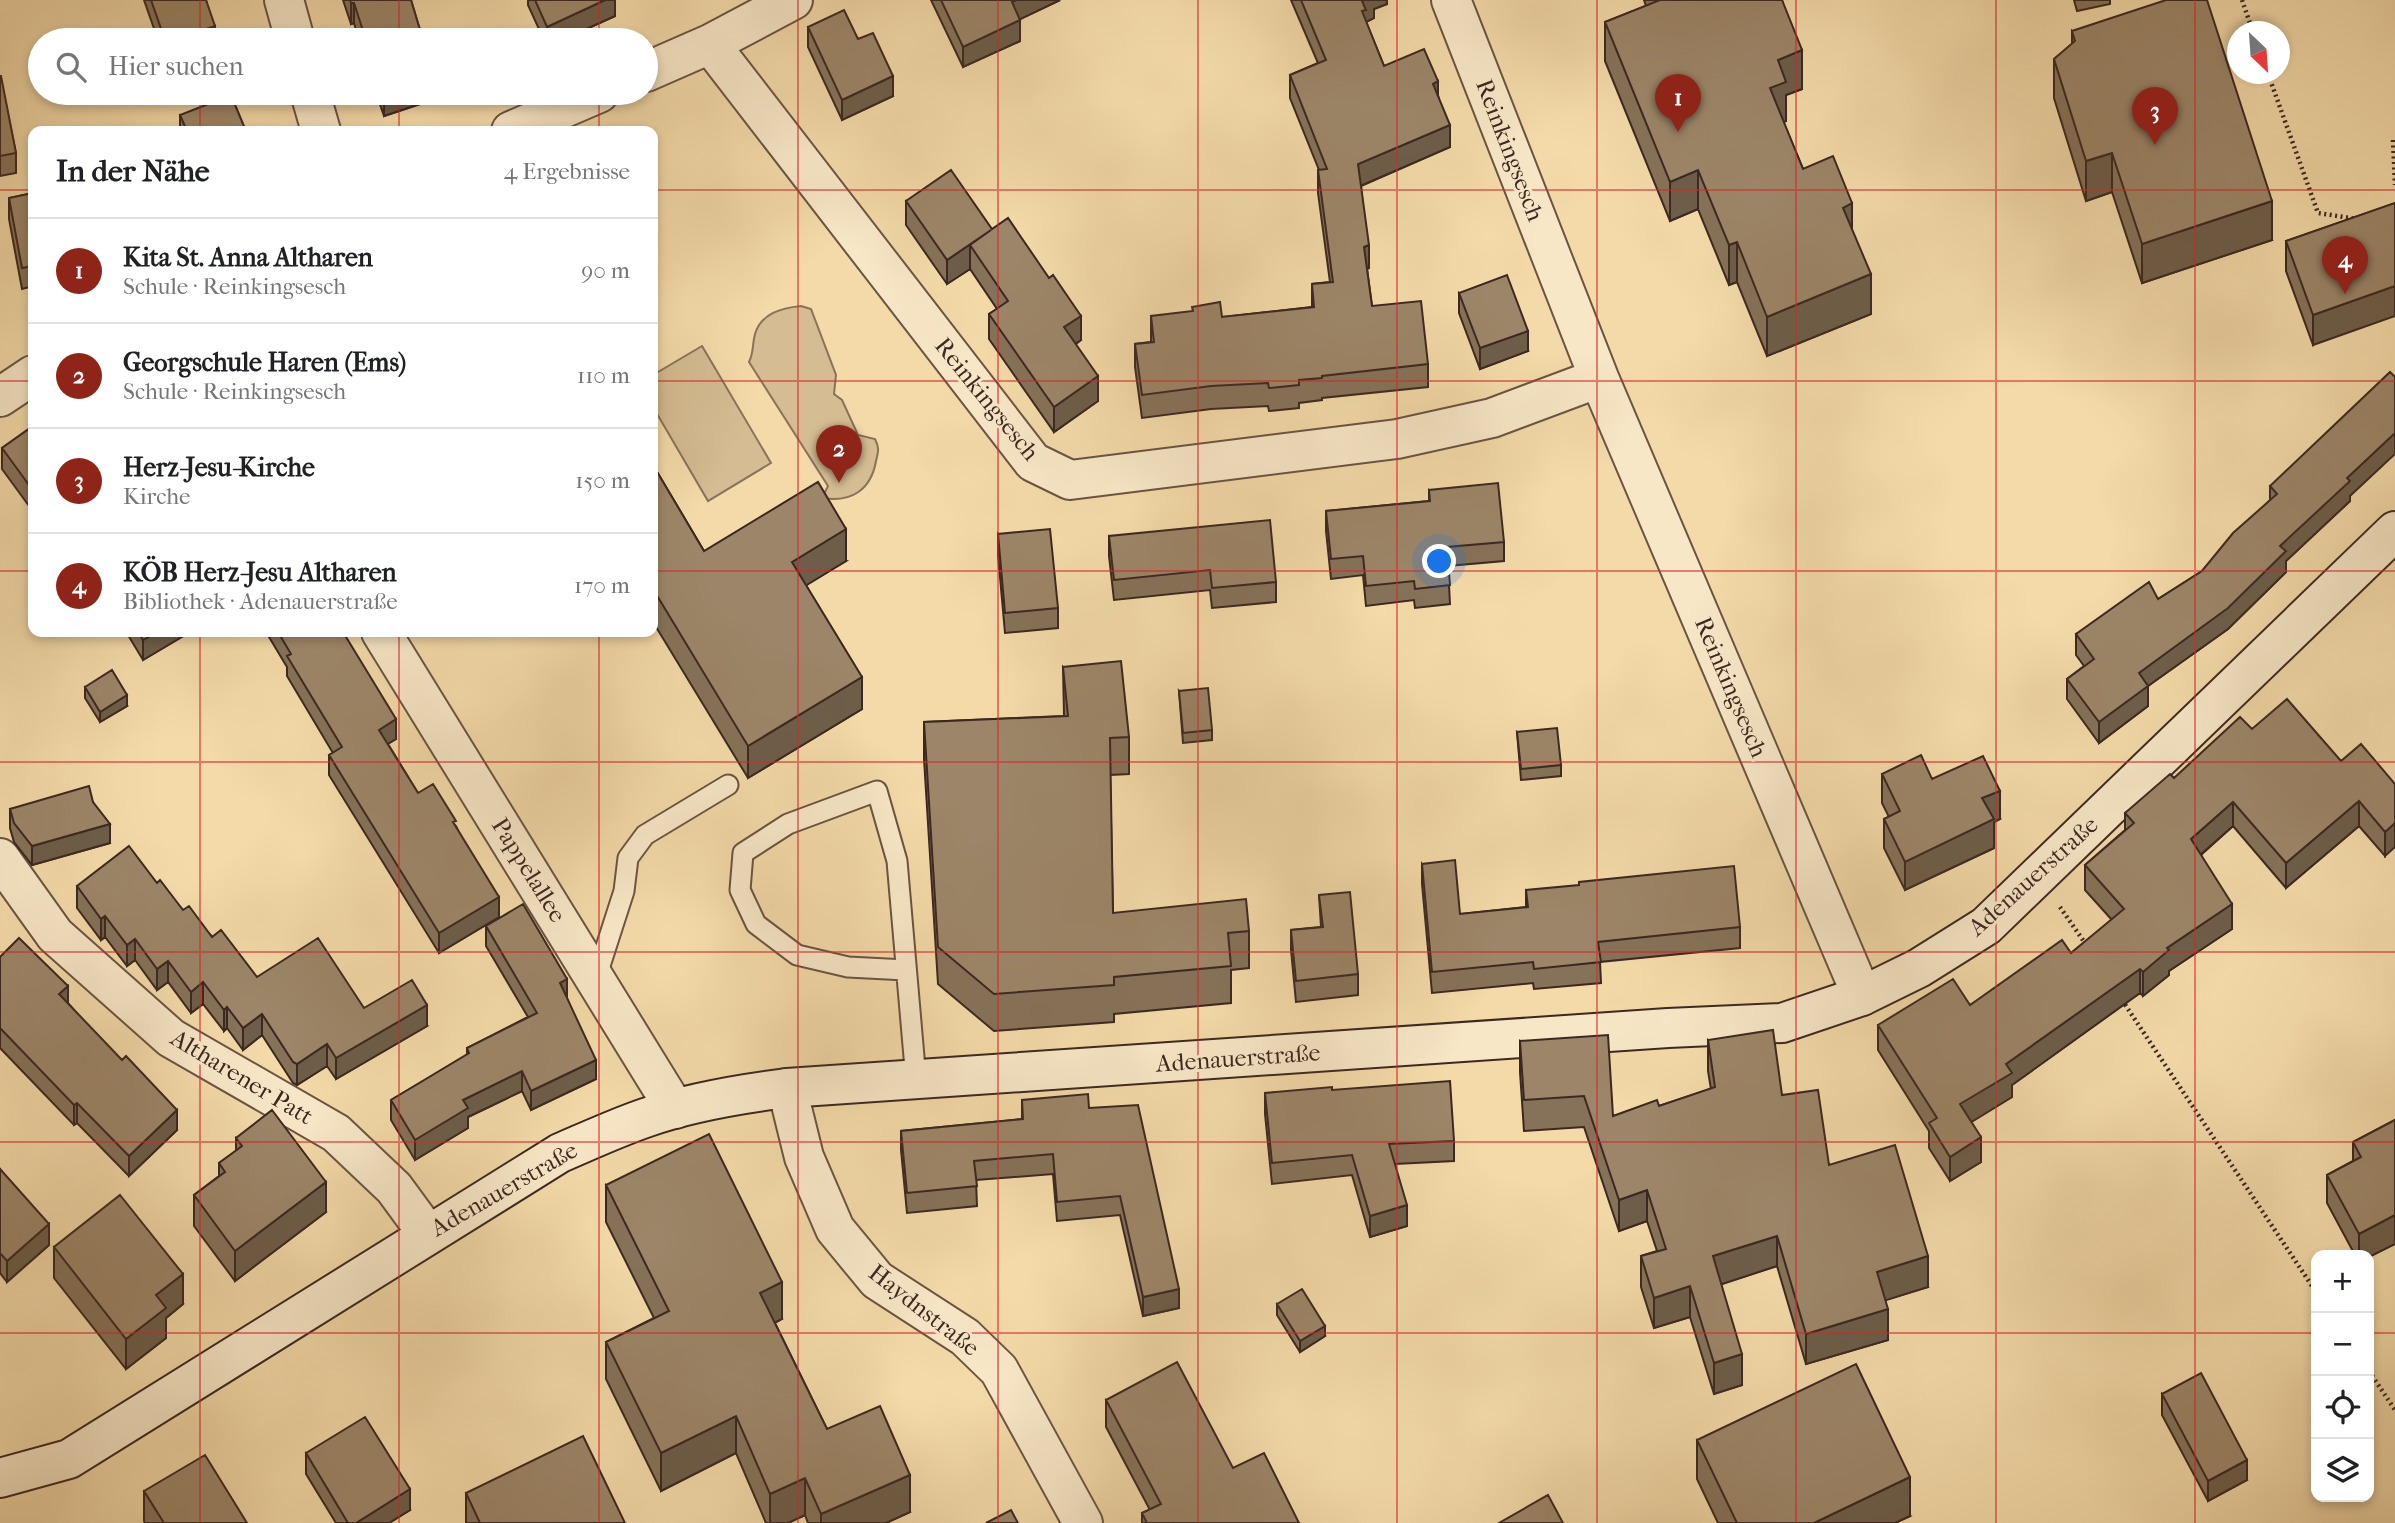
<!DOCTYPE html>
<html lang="de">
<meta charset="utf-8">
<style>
:root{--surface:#fff;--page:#f2f2f2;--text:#202124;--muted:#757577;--line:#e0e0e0;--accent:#8f2418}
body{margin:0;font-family:"IM FELL French Canon",serif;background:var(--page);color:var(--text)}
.controls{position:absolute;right:21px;bottom:21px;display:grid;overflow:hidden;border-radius:14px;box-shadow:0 4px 10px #0003}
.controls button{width:63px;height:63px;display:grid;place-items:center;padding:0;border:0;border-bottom:2px solid var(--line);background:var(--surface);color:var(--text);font:35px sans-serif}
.compass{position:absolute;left:2227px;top:21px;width:63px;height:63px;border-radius:50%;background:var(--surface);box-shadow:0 4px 10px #0003;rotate:155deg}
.you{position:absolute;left:1440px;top:562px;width:24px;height:24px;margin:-18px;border:5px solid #fff;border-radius:50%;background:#1a73e8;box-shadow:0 0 0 10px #1a73e833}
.badge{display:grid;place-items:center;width:46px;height:46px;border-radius:50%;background:var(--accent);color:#fff;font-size:23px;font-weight:700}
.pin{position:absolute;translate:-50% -58px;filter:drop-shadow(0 2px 4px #0008)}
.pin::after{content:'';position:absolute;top:37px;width:24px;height:21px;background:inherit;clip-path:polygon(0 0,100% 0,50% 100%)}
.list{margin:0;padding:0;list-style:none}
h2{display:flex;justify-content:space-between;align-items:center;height:91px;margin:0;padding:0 28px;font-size:30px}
h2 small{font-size:23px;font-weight:400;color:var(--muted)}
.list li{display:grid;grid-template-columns:46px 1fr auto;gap:21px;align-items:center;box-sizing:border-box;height:105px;padding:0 28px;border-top:2px solid var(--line)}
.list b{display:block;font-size:26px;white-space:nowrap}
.list p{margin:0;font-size:23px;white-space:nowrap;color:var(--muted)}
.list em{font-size:23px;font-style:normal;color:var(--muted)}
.icon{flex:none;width:38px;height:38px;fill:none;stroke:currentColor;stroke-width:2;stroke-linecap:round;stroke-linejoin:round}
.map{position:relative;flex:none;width:2395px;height:1523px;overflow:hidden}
.search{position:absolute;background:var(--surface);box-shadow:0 4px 10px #0003;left:28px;top:28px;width:630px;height:77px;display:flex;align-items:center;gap:18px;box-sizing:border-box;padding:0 24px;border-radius:38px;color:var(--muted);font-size:26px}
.panel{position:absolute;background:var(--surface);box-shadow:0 4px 10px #0003;left:28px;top:126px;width:630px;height:511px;border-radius:14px}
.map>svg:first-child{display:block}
</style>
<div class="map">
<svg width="2395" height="1523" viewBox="0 0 2395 1523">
<rect width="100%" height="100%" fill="#f4daa9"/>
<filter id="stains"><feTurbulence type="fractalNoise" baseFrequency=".00286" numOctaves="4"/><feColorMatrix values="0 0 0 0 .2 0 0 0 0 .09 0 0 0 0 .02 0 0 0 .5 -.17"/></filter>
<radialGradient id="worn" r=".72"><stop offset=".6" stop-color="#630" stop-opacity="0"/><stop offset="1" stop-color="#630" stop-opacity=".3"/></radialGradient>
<path fill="#d5bc92" stroke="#88725a" stroke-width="2" d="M801 306 811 309 836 375 834 394 842 400 858 435 875 439C880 449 878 452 876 461 871 490 851 503 822 498L828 486 749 362C754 352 752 345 755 334 761 313 782 308 801 306Z
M702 346 771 463 708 501 653 407V375Z"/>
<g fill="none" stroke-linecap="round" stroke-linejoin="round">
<g stroke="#6a5443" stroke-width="23">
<path id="lane" d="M906 970 848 967 797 955 756 924 740 890 743 853 788 824 877 791 897 861 916 1080
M596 978 624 891 628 858 645 835 728 785"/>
</g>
<g stroke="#6a5443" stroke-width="42">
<path id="street" d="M284 0 295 40
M1451 0 1599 378 1862 996
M710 44 1033 462 1070 480 1397 439 1492 418 1599 378
M646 72 710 44 793 0
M310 93 321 131
M511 131 599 93
M0 397 33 375
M381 632 675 1109
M0 858 55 935 171 1038 336 1133 394 1188 427 1233
M787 1088 804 1157 835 1229 877 1280 965 1337 999 1370 1083 1523"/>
</g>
<g stroke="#3c2821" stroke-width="42">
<path id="secondary" d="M0 1478 69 1459 560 1153C588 1141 616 1128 645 1118 690 1102 739 1094 787 1088L1668 1028 1782 1023 1862 996 1919 968 1986 926 2395 531"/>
</g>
<path stroke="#3c2821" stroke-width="4.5" stroke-dasharray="2 3.5" stroke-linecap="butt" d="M2242 0 2253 32
M2268 74 2318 213 2357 219
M2393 140 2395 185
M2060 907 2087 946
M2122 1000 2316 1292
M2369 1371 2395 1410"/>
<use href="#lane" stroke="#f8e7c7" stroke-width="19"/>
<use href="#street" stroke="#f8e7c7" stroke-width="38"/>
<use href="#secondary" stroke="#f8e7c7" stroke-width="38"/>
</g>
<path fill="#867259" stroke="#3c2821" stroke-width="2" d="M144 0H206L215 40H158Z
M343 0H411L423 40H359L354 23 351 24Z
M528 0H615V16L562 40H544L528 5Z
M931 0H1060L1020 19V41L963 67Z
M1291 0H1387V4L1374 9V18L1366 22 1384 66 1438 95 1450 147 1361 186 1369 268 1367 269 1372 306 1428 364V387L1322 398V400L1299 403V408L1269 411 1268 406 1211 409 1142 418 1135 367V344L1151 342V316L1222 317 1312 307V284L1330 282 1318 193V170H1319L1290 98V75L1318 63Z
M1644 0H1782L1802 89 1786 95V121L1783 122 1803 169 1852 230 1871 314 1767 356 1737 282 1729 285 1698 209 1670 221 1605 61V22L1646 6Z
M2074 0H2110V4L2077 11Z
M808 27 858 39 893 96 842 120 808 47Z
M2072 31 2272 240 2142 283 2112 192 2086 201 2054 98V59L2072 44Z
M0 76 16 153V173L0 176Z
M376 93H435V99L384 116Z
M180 115 246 131H180Z
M33 193V286L22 289 9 219V198Z
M906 201 992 229 1081 340 1076 344 1098 401 1054 432 989 339V314L997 309 970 269 947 284 906 225Z
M2395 203 2313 345 2286 271V241Z
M1459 293 1528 351 1480 369 1459 313Z
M33 426 29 506 2 469V448Z
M653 465 704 551 846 561 806 585 862 709 748 778 653 622Z
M2270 486 2350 496V501L2286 561V572L2228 629 2148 686V706L2099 743 2067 699V679L2084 666 2076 655V634L2158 599 2202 571 2270 500Z
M1429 490 1504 542V561L1448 566 1450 604 1415 608 1414 600 1366 606 1363 575 1331 579 1326 531V511L1429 501Z
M998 534 1058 608V628L1005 633 998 555Z
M1109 536 1276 582V602L1212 608 1210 590 1114 600 1109 556Z
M128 632H190L143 660 128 635Z
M266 632H343L396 739 388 744 418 793 456 826 499 917 439 953 329 775V755L333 753 287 676V667Z
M1063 667 1129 737V774L1110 775 1113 913 1249 931V968L1231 970V1003L1114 1014V1022L994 1031 938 984 924 759V722L1064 716Z
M85 687 127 706 100 722 85 698Z
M1179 691 1212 730V740L1183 743Z
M2252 729 2341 761 2395 784 2385 856 2359 826 2286 888 2233 826 2201 855 2232 929 2169 971V975L2143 996 2140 993 2012 1085V1097L1971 1122 1981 1162 1950 1181 1929 1148V1131L1878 1050V1025L1970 1005 2071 953 2112 920 2085 890V865L2125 830V813L2174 778Z
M1517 732 1561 765V776L1521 780Z
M1882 774 1932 779 2000 819 1994 822V848L1905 890 1884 848V819L1889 817 1882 803Z
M93 802 110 843 32 865 14 842 10 828V809Z
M1422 864 1460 914 1526 907V890L1740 927V948L1600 962 1601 983 1534 989 1533 983 1432 993 1422 884Z
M157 883 183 910 257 977 427 1026 336 1079 327 1066 297 1085 293 1083 262 1035 243 1050 227 1028 224 1031 203 1004 191 1013 168 982 157 990 135 960 127 966 105 937 101 940 77 908V886Z
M1319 895 1358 974V995L1296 1002 1291 950V930L1321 927Z
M486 926 567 998 596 1079 531 1110 522 1091 468 1117V1128L415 1160 391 1120V1100L467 1055V1048L528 1017 486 946Z
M0 957 68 1003 177 1130 129 1176 77 1123 74 1125 0 1048Z
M1708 1040 1782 1095 1829 1165 1928 1287 1885 1300 1888 1340 1806 1364 1777 1266 1721 1284 1742 1385 1714 1394 1690 1317 1654 1328 1641 1287V1256L1657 1251 1647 1221 1619 1231 1584 1127 1524 1131 1520 1072V1041L1613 1116 1659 1106 1711 1089 1708 1071Z
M1332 1090 1454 1141V1161L1395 1164 1407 1226 1370 1237 1352 1175 1272 1184 1265 1114V1093Z
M1022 1100 1089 1108 1179 1308 1143 1316 1120 1215 1057 1221 1053 1174 976 1180 977 1206 907 1213 901 1150V1131L1022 1119Z
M2395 1120V1244L2369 1257V1255H2355L2327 1203V1175L2353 1161V1142Z
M236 1138 326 1212 235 1281 194 1226V1195L219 1176V1163L236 1151Z
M0 1169 49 1245 7 1282 0 1273Z
M606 1185 782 1319 775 1323 827 1429 910 1512 886 1523H808L805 1515 788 1523H766L736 1453 661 1491 606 1379V1342L654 1318 606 1222Z
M54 1247 183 1304 166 1318V1338L126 1369 54 1278Z
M1277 1304 1325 1336 1300 1352 1277 1315Z
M2162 1394 2247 1480 2208 1501 2162 1415Z
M1106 1400 1233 1468 1299 1523H1142V1513L1150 1510 1106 1427Z
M1697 1440 1910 1516 1895 1523H1718L1697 1479Z
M306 1453 410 1510 389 1523H336L306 1474Z
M144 1491 247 1523H145L144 1521Z
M466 1493 625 1523H466Z"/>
<path fill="#6d5d49" stroke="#3c2821" stroke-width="2" d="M605 0H615V16L562 40H547V27Z
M1016 0H1060L1012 23V2Z
M1364 0H1387V4L1374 9V18L1366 22 1362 34V1Z
M351 3H354V23L351 24Z
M1020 20V41L963 67V47Z
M215 26V40H173Z
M1802 50V89L1786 95V121L1770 127V88L1778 60Z
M893 76V96L842 120V100Z
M1438 81V104L1433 84Z
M391 93H435V99L384 116V95Z
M1450 125V147L1358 187V164Z
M2112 153V192L2086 201V161Z
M1698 170V209L1670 221V182Z
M2272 201V240L2142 283V244Z
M1852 203V242L1843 208Z
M991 230 970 245V269L947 284V260Z
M1737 242V282L1729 285V245Z
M1369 245V268L1364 270V247Z
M1871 274V314L1767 356V317Z
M2395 286V316L2313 345V315Z
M1081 316V340L1064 351V327Z
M1528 331V351L1480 369V348Z
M1098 376V401L1054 432V407Z
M2395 433V454L2350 496V501L2286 561V572L2228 629 2148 686V706L2099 743V722L2139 673 2280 546 2347 478Z
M33 483V503L29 506V485Z
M846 529V561L792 594V562Z
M157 632H190L143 660V640Z
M862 677V709L748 778V746Z
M127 695V706L100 722V712Z
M396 719V739L379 749V730Z
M2000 791V819L1994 822V848L1905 890V862L1982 798Z
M2359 801V826L2286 888V863Z
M2233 802V826L2191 863V839Z
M2395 823V847L2385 856V832Z
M110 824V843L32 865V846Z
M499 897V917L439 953V933Z
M2232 904V929L2169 971V975L2143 996V972L2167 948Z
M105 916V937L101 940V919Z
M135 939V960L127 966V945Z
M168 961V982L157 990V969Z
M2140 969V993L2012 1085V1097L1960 1129V1104L2006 1064Z
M567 979V998L560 983Z
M203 982V1004L191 1013V992Z
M68 986V1006L59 994Z
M427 1005V1026L336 1079V1058Z
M227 1007V1028L224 1031V1010Z
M262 1014V1035L243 1050V1028Z
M327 1044V1066L297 1085V1064Z
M596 1060V1079L531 1110V1091Z
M522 1071V1091L468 1117V1128L415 1160V1140L463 1100Z
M77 1103V1123L74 1125V1105Z
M177 1110V1130L129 1176V1156Z
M1981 1137V1162L1950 1181V1157Z
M326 1182V1212L235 1281V1251Z
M1647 1190V1221L1619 1231V1200Z
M1407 1205V1226L1370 1237V1216Z
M2395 1215V1244L2369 1257V1255H2359V1234Z
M49 1224V1245L7 1282V1261Z
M1777 1236V1266L1713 1287V1256Z
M1928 1256V1287L1877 1303V1272Z
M183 1274V1304L166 1318V1338L126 1369V1339L156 1295Z
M782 1282V1319L760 1330V1293Z
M1690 1286V1317L1654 1328V1298Z
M1179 1289V1308L1143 1316V1297Z
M1888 1309V1340L1806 1364V1334Z
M1325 1326V1336L1300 1352V1341Z
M1742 1354V1385L1714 1394V1363Z
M736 1416V1453L661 1491V1453Z
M2247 1460V1480L2208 1501V1481Z
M910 1475V1512L886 1523H821V1514Z
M1910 1477V1516L1895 1523H1814Z
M805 1478V1515L788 1523H770V1494Z
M410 1489V1510L389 1523H356Z"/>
<path fill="#9c8568" stroke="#3c2821" stroke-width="2" d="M151 0H206L215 26 173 40H165Z
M350 0H411L423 40H366L354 3H351Z
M535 0H605L547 27Z
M941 0H1016L1012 2 1020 20 963 47Z
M1301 0H1364L1362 1 1366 10 1362 11 1384 66 1424 49 1438 81 1433 84 1450 125 1358 164 1369 245 1364 247 1372 306 1421 301 1428 364 1322 376V378L1299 380V385L1269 388 1268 383 1211 386 1142 395 1135 344 1154 342 1151 316 1193 311 1192 307 1220 302 1222 317 1314 307 1312 284 1333 282 1318 170 1327 169 1290 75 1326 60Z
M1660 0H1782L1802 50 1778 60 1786 82 1770 88 1803 169 1833 156 1852 203 1843 208 1871 274 1767 317 1737 242 1729 245 1698 170 1670 182 1605 22Z
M2166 0H2207L2272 201 2142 244 2112 153 2086 161 2054 59 2075 41 2072 31Z
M844 10 858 39 873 33 893 76 842 100 808 27Z
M0 76H1L16 153 0 156Z
M231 95 246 131H187L180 115Z
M951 170 992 229 1008 218 1049 278 1053 275 1081 316 1064 327 1098 376 1054 407 989 314 1008 301 970 245 991 230 947 260 906 201Z
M33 193V266L22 268 9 198Z
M2395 203V286L2313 315 2286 241Z
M1507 275 1528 331 1480 348 1459 293Z
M2390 372 2395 377V433L2347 478 2350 481 2280 546 2286 551 2228 608 2139 673 2148 686 2099 722 2067 679 2094 659 2076 634 2149 582 2158 599 2202 571 2233 533 2277 494 2270 486Z
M33 426V483L29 485 2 448Z
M653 465 704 551 818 482 846 529 792 562 862 677 748 746 653 589Z
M1498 483 1504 542 1447 547 1450 585 1415 589 1414 581 1366 586 1363 556 1331 559 1326 511 1430 501 1429 490Z
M1270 520 1276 582 1212 588 1210 570 1114 580 1109 536Z
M1050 529 1058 608 1005 613 998 534Z
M138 632H157L143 640Z
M278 632H343L396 719 379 730 418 793 433 784 456 821 453 822 499 897 439 933 329 755 342 747 287 656 291 654Z
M1121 661 1129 737 1110 738 1113 913 1246 899 1249 931 1228 933 1231 966 1114 977V985L994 994 938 947 924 722 1068 716 1063 667Z
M112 670 127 695 100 712 85 687Z
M1208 688 1212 730 1183 733 1179 691Z
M2287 699 2341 761 2361 744 2395 784V823L2385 832 2359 801 2286 863 2233 802 2191 839 2232 904 2167 948 2169 950 2143 972 2140 969 2006 1064 2012 1073 1960 1104 1981 1137 1950 1157 1929 1123 1937 1118 1878 1025 1953 979 1970 1005 2062 940 2071 953 2124 909 2085 865 2134 823 2125 813 2170 774 2174 778 2240 717 2252 729Z
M1557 728 1561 765 1521 769 1517 732Z
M1921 755 1932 779 1983 756 2000 791 1982 798 1994 819 1905 862 1884 819 1900 811 1882 774Z
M89 786 93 802 110 824 32 846 14 823 10 809Z
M129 846 157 883 160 880 183 910 189 906 212 937 221 930 257 977 318 938 364 1008 412 980 427 1005 336 1058 327 1044 297 1064 293 1062 262 1014 243 1028 227 1007 224 1010 203 982 191 992 168 961 157 969 135 939 127 945 105 916 101 919 77 886Z
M1455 860 1460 914 1528 907 1526 890 1579 885V882L1734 866 1740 927 1598 942 1601 962 1534 969 1533 962 1432 972 1422 864Z
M1350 892 1358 974 1296 981 1291 930 1323 927 1319 895Z
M523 904 567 979 560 983 596 1060 531 1091 522 1071 463 1100 468 1108 415 1140 391 1100 469 1053 467 1048 537 1013 486 926Z
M19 938 68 986 59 994 122 1060 126 1056 177 1110 129 1156 77 1103 74 1105 0 1028V957Z
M1773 1030 1782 1095 1818 1090 1829 1165 1895 1145 1928 1256 1877 1272 1888 1309 1806 1334 1777 1236 1713 1256 1742 1354 1714 1363 1690 1286 1654 1298 1641 1256 1666 1249 1647 1190 1619 1200 1584 1096 1524 1100 1520 1041 1608 1035 1613 1116 1657 1100 1659 1106 1715 1087 1708 1040Z
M1450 1081 1454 1141 1389 1144 1407 1205 1370 1216 1352 1155 1272 1163 1265 1093 1332 1087V1090Z
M1088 1094 1089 1108 1138 1105 1179 1289 1143 1297 1120 1196 1057 1202 1053 1154 974 1161 977 1186 907 1193 901 1131 1023 1119 1022 1100Z
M272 1110 326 1182 235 1251 194 1195 225 1172 219 1163 242 1146 236 1138Z
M2395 1120V1215L2359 1234 2327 1175 2361 1157 2353 1142Z
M709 1134 782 1282 760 1293 827 1429 880 1406 910 1475 821 1514 805 1478 770 1494 736 1416 661 1453 606 1342 669 1311 606 1185Z
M0 1169 49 1224 7 1261 0 1253Z
M120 1195 183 1274 156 1295 166 1308 126 1339 54 1247Z
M1302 1289 1325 1326 1300 1341 1277 1304Z
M1177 1362 1233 1468 1264 1453 1299 1523H1147L1142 1513 1161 1504 1106 1400Z
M1856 1364 1910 1477 1814 1523H1737L1697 1440Z
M2201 1373 2247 1460 2208 1481 2162 1394Z
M365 1417 410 1489 356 1523H348L306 1453Z
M583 1436 625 1523H480L466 1493Z
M205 1455 247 1523H164L144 1491Z
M1548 1495 1563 1523H1499Z
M1011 1510 1018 1523H986Z"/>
<path fill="none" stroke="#d62828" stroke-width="2" stroke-opacity="0.55" d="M200 0V40M399 0V40M599 0V40M798 0V1523M998 0V1523M1198 0V1523M1397 0V1523M1597 0V1523M1796 0V1523M1996 0V1523M2195 0V1523M200 93V131M399 93V131M599 93V131M0 190H33M653 190H2395M0 381H33M653 381H2395M0 571H33M653 571H2395M200 632V1523M399 632V1523M599 632V1523M0 762H2395M0 952H2395M0 1142H2395M0 1333H2316M2369 1333H2395"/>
<g text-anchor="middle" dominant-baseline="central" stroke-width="6" stroke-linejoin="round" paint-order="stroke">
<g font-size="24" fill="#3c2821" stroke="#f8e7c7">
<text transform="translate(1510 150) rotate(69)">Reinkingsesch</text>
<text transform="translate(987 399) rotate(51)">Reinkingsesch</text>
<text transform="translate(1731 687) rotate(67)">Reinkingsesch</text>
<text transform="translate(529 870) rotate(58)">Pappelallee</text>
<text transform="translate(2033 876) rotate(-42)">Adenauerstraße</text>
<text transform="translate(1238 1058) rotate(-4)">Adenauerstraße</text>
<text transform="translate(242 1077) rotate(31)">Altharener Patt</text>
<text transform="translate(504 1189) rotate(-30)">Adenauerstraße</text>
<text transform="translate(924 1310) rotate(38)">Haydnstraße</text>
</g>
</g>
<rect width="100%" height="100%" filter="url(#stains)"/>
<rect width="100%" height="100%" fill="url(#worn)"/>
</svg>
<div class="controls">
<button>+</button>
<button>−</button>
<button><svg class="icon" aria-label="locate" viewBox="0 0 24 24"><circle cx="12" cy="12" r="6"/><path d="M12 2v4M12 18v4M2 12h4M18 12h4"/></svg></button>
<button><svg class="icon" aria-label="layers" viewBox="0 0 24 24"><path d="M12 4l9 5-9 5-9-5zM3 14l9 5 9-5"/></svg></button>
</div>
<svg class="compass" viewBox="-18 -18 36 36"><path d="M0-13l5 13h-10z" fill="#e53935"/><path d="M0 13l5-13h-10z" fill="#757577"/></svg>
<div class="you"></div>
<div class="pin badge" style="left:1678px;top:132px">1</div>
<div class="pin badge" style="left:839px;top:483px">2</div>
<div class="pin badge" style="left:2155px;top:145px">3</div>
<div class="pin badge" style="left:2345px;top:294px">4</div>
<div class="search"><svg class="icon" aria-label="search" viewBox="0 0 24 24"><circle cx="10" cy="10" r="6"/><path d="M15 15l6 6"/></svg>Hier suchen</div>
<section class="panel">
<h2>In der Nähe<small>4 Ergebnisse</small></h2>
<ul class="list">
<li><span class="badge">1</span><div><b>Kita St. Anna Altharen</b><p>Schule · Reinkingsesch</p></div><em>90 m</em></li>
<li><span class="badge">2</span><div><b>Georgschule Haren (Ems)</b><p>Schule · Reinkingsesch</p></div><em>110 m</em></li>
<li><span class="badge">3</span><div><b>Herz-Jesu-Kirche</b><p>Kirche</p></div><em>150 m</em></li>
<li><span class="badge">4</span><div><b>KÖB Herz-Jesu Altharen</b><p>Bibliothek · Adenauerstraße</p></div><em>170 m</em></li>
</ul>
</section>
</div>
